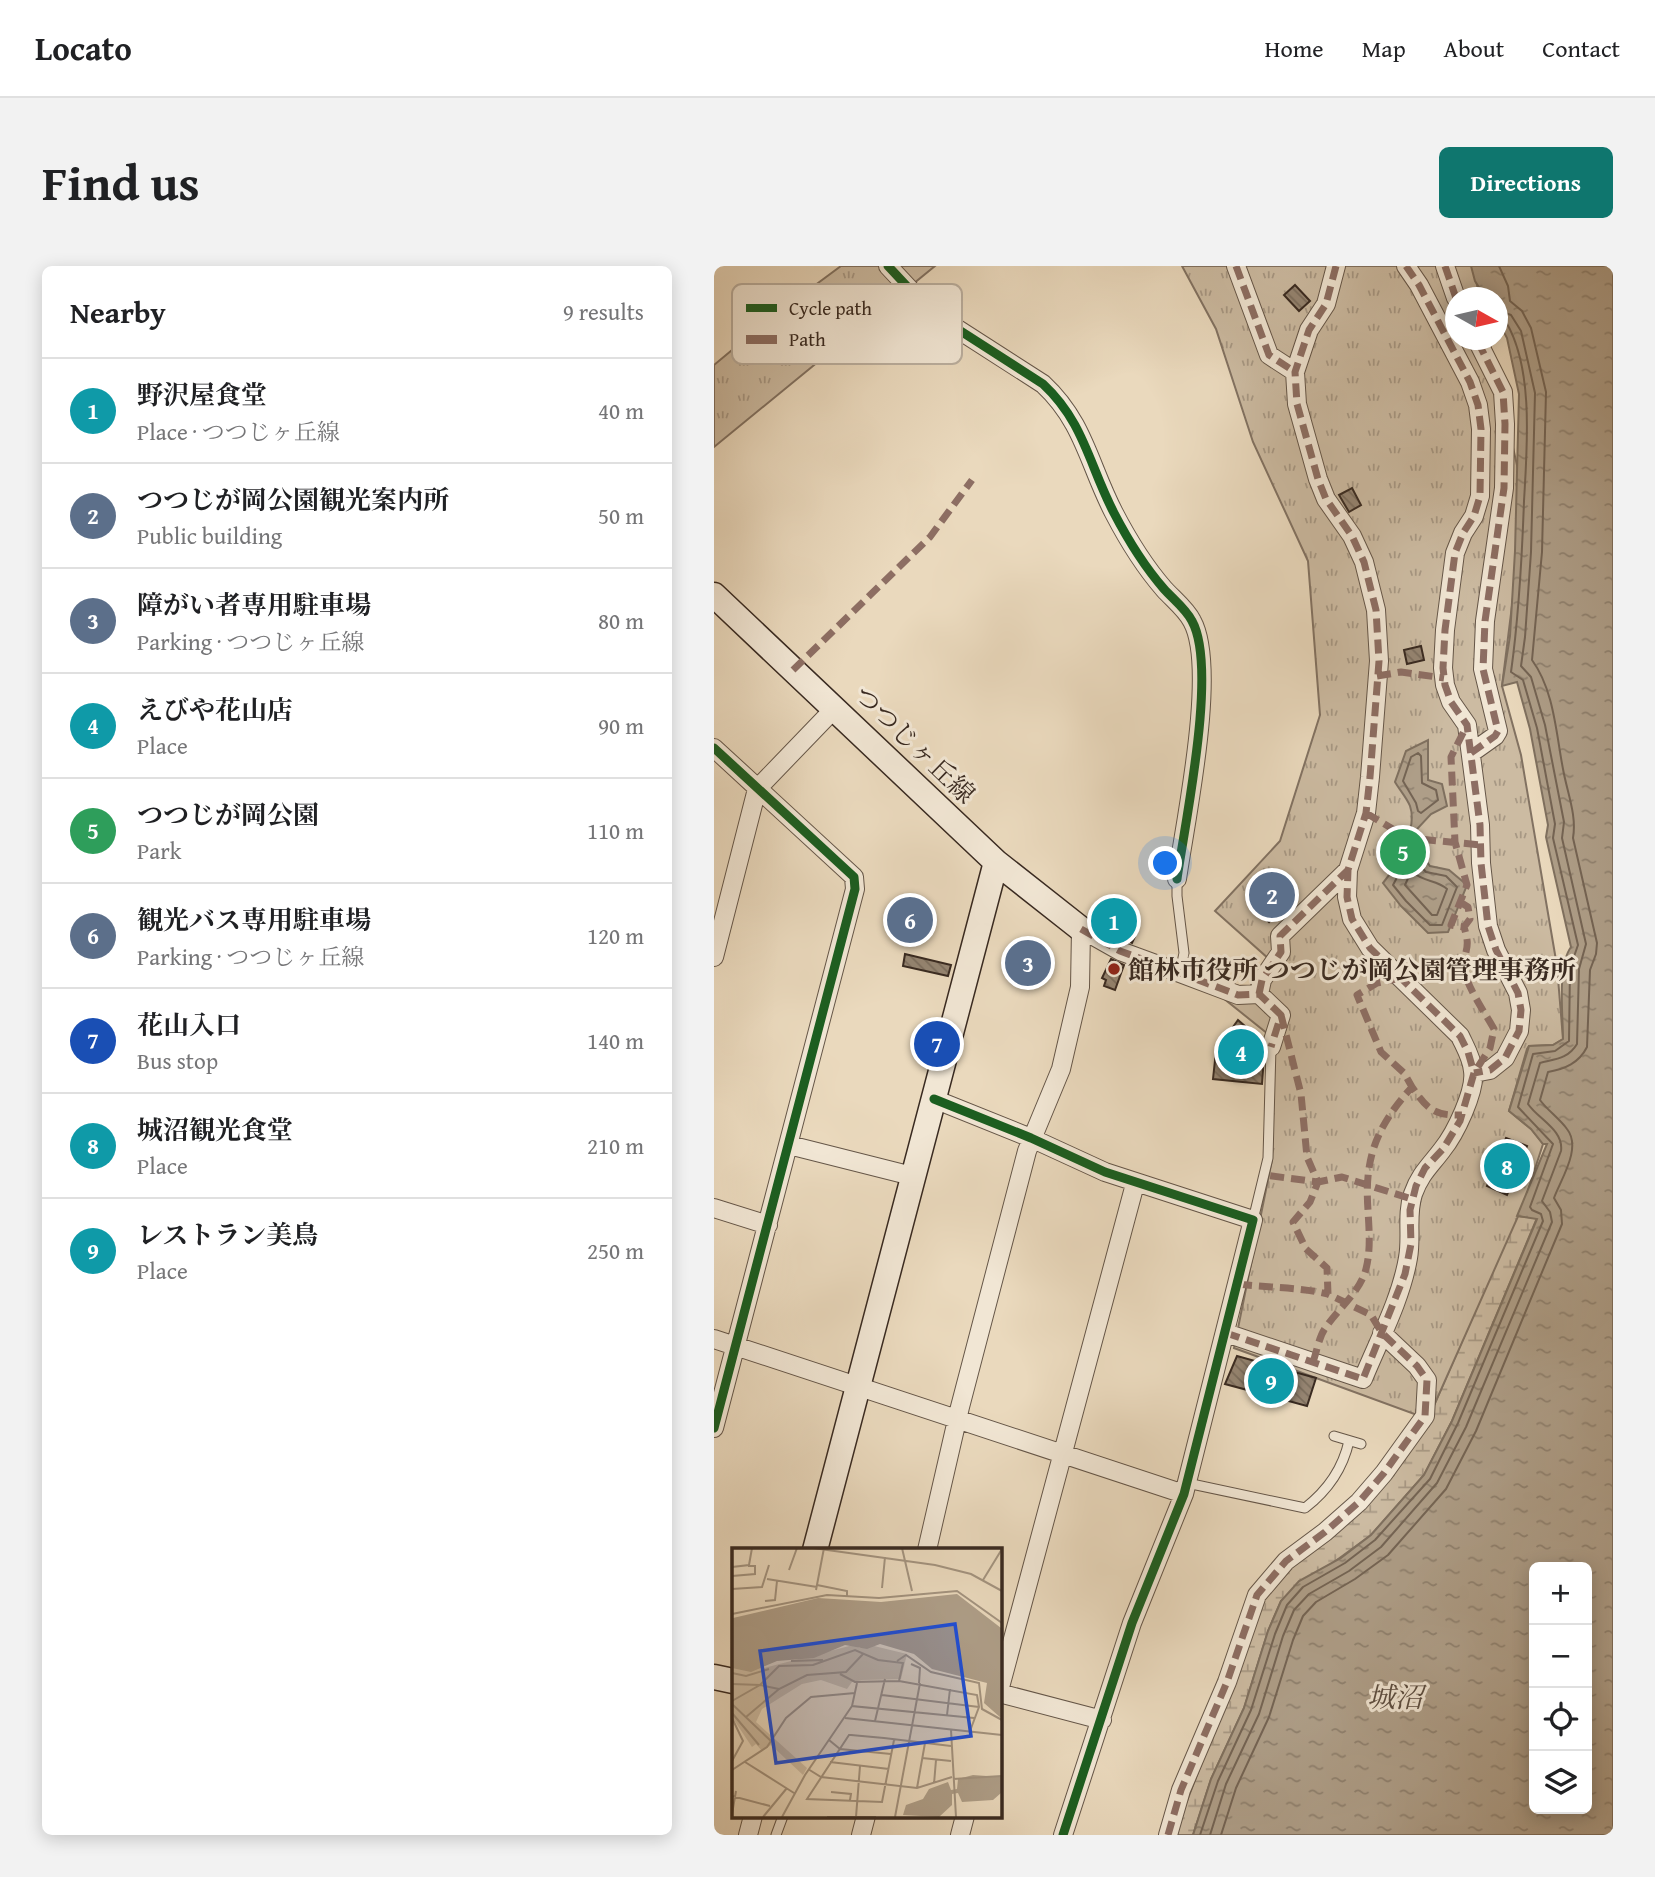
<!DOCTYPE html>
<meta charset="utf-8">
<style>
:root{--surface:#fff;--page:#f2f2f2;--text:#202124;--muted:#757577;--line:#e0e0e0;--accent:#0f766e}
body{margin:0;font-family:"Gentium Book Plus","Noto Serif JP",serif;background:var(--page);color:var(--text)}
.controls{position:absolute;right:21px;bottom:21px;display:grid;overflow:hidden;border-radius:10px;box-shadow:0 4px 18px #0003}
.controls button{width:63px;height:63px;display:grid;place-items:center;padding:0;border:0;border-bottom:2px solid var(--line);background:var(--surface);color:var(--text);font:35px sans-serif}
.compass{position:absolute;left:731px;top:21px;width:63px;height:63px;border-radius:50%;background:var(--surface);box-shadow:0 4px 18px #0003;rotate:98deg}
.you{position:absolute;left:452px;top:598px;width:24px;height:24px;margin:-18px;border:5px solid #fff;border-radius:50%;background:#1a73e8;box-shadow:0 0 0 10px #1a73e833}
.badge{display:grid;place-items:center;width:46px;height:46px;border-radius:50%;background:var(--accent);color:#fff;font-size:23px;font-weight:700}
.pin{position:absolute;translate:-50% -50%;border:4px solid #fff;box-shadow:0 2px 7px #0006}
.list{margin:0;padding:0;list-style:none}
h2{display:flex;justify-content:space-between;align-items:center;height:91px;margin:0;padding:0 28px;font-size:30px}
h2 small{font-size:23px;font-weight:400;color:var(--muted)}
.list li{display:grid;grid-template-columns:46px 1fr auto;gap:21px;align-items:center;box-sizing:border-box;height:105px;padding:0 28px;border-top:2px solid var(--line)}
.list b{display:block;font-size:26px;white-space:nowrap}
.list p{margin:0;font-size:23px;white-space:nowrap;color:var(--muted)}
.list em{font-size:23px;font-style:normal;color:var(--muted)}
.icon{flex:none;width:38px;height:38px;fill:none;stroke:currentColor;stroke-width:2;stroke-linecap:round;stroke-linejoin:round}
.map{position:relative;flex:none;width:899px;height:1569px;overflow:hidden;border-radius:10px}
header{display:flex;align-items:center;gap:42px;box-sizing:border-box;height:98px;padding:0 35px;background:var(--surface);border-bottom:2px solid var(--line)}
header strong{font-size:33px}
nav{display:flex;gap:38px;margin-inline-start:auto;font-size:24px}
.intro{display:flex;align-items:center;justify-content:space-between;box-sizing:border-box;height:168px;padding:0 42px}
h1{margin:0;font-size:49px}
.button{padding:18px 32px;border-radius:10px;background:var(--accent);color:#fff;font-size:24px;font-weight:700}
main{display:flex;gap:42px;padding:0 42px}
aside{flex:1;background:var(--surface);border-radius:10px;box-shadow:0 4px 18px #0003}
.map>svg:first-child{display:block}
</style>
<header>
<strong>Locato</strong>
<nav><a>Home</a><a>Map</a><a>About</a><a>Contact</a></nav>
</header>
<div class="intro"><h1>Find us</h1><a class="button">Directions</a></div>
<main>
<aside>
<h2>Nearby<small>9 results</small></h2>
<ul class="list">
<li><span class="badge" style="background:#0f9aa8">1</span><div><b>野沢屋食堂</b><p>Place · つつじヶ丘線</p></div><em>40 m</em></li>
<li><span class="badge" style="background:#5c6f8a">2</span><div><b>つつじが岡公園観光案内所</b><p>Public building</p></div><em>50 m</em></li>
<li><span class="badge" style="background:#5c6f8a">3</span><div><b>障がい者専用駐車場</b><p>Parking · つつじヶ丘線</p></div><em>80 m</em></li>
<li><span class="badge" style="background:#0f9aa8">4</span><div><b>えびや花山店</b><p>Place</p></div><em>90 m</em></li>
<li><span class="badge" style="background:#2e9e5b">5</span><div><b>つつじが岡公園</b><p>Park</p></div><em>110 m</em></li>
<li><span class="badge" style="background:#5c6f8a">6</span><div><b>観光バス専用駐車場</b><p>Parking · つつじヶ丘線</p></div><em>120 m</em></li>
<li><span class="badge" style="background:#1a4fb4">7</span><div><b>花山入口</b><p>Bus stop</p></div><em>140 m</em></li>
<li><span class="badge" style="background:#0f9aa8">8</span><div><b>城沼観光食堂</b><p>Place</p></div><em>210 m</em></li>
<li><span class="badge" style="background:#0f9aa8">9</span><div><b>レストラン美鳥</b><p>Place</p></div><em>250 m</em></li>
</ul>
</aside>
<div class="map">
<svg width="899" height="1569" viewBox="0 0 899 1569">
<defs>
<pattern id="wetland-marsh" width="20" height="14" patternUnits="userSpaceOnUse" patternTransform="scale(1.75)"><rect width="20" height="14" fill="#ccbba2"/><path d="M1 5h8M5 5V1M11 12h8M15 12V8" fill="none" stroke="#a79884"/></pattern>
<pattern id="park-tufts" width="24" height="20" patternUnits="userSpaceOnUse" patternTransform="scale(1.75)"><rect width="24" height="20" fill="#ccbba2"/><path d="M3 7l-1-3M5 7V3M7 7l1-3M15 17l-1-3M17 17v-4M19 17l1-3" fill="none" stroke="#a79884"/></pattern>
<pattern id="water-ripples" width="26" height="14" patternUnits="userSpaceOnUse" patternTransform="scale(1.75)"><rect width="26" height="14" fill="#ae9e88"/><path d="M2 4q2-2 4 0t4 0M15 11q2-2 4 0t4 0" fill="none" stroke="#8f816f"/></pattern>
<pattern id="building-back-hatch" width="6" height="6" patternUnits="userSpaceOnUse" patternTransform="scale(1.75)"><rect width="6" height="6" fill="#958572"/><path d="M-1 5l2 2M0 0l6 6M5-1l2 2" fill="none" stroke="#7b6d5d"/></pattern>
</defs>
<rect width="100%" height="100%" fill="#ead9bd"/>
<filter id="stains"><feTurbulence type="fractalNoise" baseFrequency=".00286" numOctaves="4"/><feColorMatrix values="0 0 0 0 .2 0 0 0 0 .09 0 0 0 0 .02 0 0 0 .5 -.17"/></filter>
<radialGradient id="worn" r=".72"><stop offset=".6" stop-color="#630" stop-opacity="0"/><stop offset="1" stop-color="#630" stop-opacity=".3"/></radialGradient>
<path fill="url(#wetland-marsh)" stroke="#827262" stroke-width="2" d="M803 950 823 952 738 1155 710 1209 657 1269 567 1335 554 1365 530 1442 497 1513 479 1569H460L554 1323 714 1153Z"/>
<path fill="url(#park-tufts)" stroke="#827262" stroke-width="2" d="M127 0H221L0 181V99L54 54Z
M468 0H760L765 31 741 32V74H775L811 235 788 420 807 489 843 700 849 773 839 779 815 780 813 783 795 845 817 863 829 878 810 937 714 1153 520 1082 558 894 559 772 509 732 516 717 534 723 556 694 501 645 566 575 606 449 594 295 539 176 502 63Z"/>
<path fill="url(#water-ripples)" stroke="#7f705f" stroke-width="2" fill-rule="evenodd" d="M757 0H899V1569H479L497 1513 530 1442 554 1365 567 1335 585 1315 627 1292 657 1269 710 1209 738 1155 823 953 803 950 833 878H829L817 863 795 845 815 780 839 779 849 773C849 749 843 700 857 681L832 571 834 559 816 463 803 416 788 420 796 370 801 285 805 128 793 72 784 55 783 32 771 31 761 15ZM820 1301H873V1543H820Z
M714 474V514L728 518 733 540 717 548 703 563 704 584 716 600 735 604 753 619 734 666 714 667 687 640 669 617C683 600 704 563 696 540 693 532 685 523 681 516L692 485Z"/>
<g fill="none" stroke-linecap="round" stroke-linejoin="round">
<path stroke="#746454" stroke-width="2" d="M704 487 707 490 708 517 722 524 724 534 707 547 704 545 702 537 689 515 697 491Z
M697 590 712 606 732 610 743 621 728 659H716L692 635 679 619 694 591Z
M700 607C710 616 723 614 733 623L723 649H718L691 619 696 608Z
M486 1569 504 1515 537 1444 561 1368 573 1339 589 1321 631 1297 661 1274 716 1213 744 1157 829 955 827 948 818 944 816 941 839 878 804 841 819 788 841 785 855 775 856 702 864 679 839 572 841 558 823 462 809 414 797 406C805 349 808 292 810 235 813 182 820 103 792 56L783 53
M496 1569 512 1518 545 1448 569 1370 580 1344 595 1328 635 1305 667 1281 723 1217 752 1161 838 956 836 946 828 935 847 885C850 864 824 853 814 838L826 797C841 793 854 793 863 778L865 703 872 678 848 572 850 556 831 459 817 411 807 400 811 371 817 286 821 127 807 65 797 49 783 44
M507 1569 522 1522 555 1451 579 1374 589 1350 602 1336 641 1313 674 1289 732 1223 762 1165 848 958 847 944 840 932C847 913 868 882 853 863 845 852 833 844 826 834L834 806C851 803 865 797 873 781L876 704 882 688 883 677 859 572C863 549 853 526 849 503 842 467 840 424 818 394L828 286 832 126 817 62 808 45 796 35 794 20 785 0"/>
</g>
<path fill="url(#building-back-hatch)" stroke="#392a21" stroke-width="2" d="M581 19 596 35 585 45 570 29Z
M638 222 647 239 635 246 625 229Z
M707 380 710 394 693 398 690 384Z
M564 606 583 623 555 656 535 639Z
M395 648 424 664 418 677 389 662Z
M191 688 237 699 234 710 189 700Z
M397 693 410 699 401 724 390 720 392 714 388 712Z
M524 754 547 774 546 783 550 790 548 818 499 813 502 785Z
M792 872 813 880 793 929 773 920Z
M523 1090 602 1112 593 1140 511 1118Z"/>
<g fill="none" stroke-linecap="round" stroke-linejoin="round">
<g stroke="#655648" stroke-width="11">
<path id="lane" d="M463 613V630L470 687 466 707
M539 954 554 892 557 781
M620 1170 647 1178
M473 1217 591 1242C613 1225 629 1202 635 1175
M62 1569 69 1550"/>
</g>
<g stroke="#655648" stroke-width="20">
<path id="street" d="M174 0 217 46 329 118C370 156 375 199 400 247 414 274 430 300 450 323 459 333 472 343 478 355 504 402 471 556 463 613
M522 0 555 89 581 106
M692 0 705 19 756 116 764 139 767 163 766 230 760 250 749 267 741 287 731 364 729 402 731 419 737 436 753 459 766 559 767 597 774 660 782 684 804 727 807 744 805 765 791 792 776 804 760 807
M731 0 742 32
M0 482 140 611 141 623 0 1162
M757 487 781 470 784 465 769 403 771 355 790 222 791 158 789 126 763 74
M0 691 43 523 121 442
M545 728 548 714 567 686 566 670 634 604
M220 833 317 872 391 906 539 954 470 1228 418 1357 349 1569
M75 879 198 910
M0 942 54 959
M512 1067 649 1113C665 1074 687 1033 694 992 698 970 692 949 699 928 706 908 716 900 728 884 741 868 762 825 759 805 758 792 751 781 746 770L656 682 638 653 633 631 634 604 652 547 656 511 665 395 662 344 650 296 638 270 612 233 604 213 583 138 581 106 595 64 612 38 622 0
M0 1073 470 1228
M213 1284 246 1141 313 885 347 803 366 721 367 663 406 685 466 707 524 729 545 728 567 749 557 781
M285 1425 421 918
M285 1427 388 1454
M34 1569 39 1550
M147 1569 152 1550
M246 1569 251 1550
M454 1569 467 1524 513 1416 543 1329 572 1295 611 1266 645 1236 670 1207 711 1150 713 1114 703 1100 668 1067"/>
</g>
<g stroke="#392a21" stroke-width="27">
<path id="secondary" d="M0 329 282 596 367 663
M101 1284 282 596
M0 1411 19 1415"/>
</g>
<use href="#lane" stroke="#f1e6d4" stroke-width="9"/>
<use href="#street" stroke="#f1e6d4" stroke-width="18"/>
<use href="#secondary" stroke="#f1e6d4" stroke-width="24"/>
<path stroke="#8d6e63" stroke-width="7" stroke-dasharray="14 7" stroke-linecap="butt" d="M522 0 555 89 581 106
M622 0 612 38 595 64 581 106 583 138 604 213 612 233 638 270 650 296 662 344 665 395 656 511 652 547 634 604 633 631 638 653 656 682 746 770 754 786 760 807
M692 0 705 19 756 116 764 139 767 163 766 230 760 250 749 267 741 287 731 364 729 402 731 419 737 436 753 459 766 559 767 597 774 660 782 684 804 727 807 744 805 765 791 792 776 804 760 807
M731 0 742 32
M79 404 216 271 258 214
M663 410 687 406 730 412
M757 487 781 470 784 465 769 403 771 355 790 222 791 158 789 126 763 74
M652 547 694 572 767 579
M746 636 754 641 756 653 750 661 737 659 753 619 741 576 737 491 753 459
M367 663 406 685 466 707 524 729 545 728 567 749 557 781
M687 712 663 717 643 729 667 786 690 807 698 821
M545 728 548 714 567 686 566 670 634 604
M567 749 587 828 593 891 604 916 628 911 698 933
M524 1018C555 1022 585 1021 614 1028
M512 1067 649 1113 691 1008 697 978 696 944 702 920 711 902 729 883 746 855 760 807 776 782 780 763C772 748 749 716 750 699 751 680 757 684 750 661
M599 1096C603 1085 605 1070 612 1061 625 1042 646 1026 652 1003 657 983 655 964 654 944 650 891 663 860 698 821 713 843 720 850 748 849
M454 1569 467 1524 513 1416 543 1329 572 1295 611 1266 645 1236 670 1207 711 1150 713 1114 703 1100 668 1067 657 1049 614 1028 613 1002 592 983 579 956 596 936 604 916 550 909"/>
<g stroke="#f1e6d4" stroke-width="13">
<path id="cycleway" d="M174 0 217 46 329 118C370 156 375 199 400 247 414 274 430 300 450 323 459 333 472 343 478 355 504 402 471 556 463 613
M0 482 140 611 141 623 0 1162
M220 833 317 872 391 906 539 954 470 1228 418 1357 349 1569"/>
</g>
<use href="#cycleway" stroke="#1b5e20" stroke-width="9"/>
</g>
<circle fill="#8f2418" stroke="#f1e6d4" stroke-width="2.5" cx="400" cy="703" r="7"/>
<g text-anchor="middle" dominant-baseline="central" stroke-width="6" stroke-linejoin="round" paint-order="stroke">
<g font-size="26" fill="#392a21" stroke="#f1e6d4">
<text transform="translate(201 478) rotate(44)">つつじヶ丘線</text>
</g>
<g font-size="26" font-weight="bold" fill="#392a21" stroke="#f1e6d4" text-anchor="start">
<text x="414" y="703">館林市役所 つつじが岡公園管理事務所</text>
</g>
<g font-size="28" font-style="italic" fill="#5c4d40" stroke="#f1e6d4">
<text x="681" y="1430">城沼</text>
</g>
</g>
<g transform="translate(18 1282)">
<rect width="270" height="270" fill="#ead9bd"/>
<path d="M125 96 127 100 138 97 175 106 169 131 130 132 120 134 115 141 89 132 70 136 30 161 24 174 75 220 71 227 39 197 30 203 24 196 20 199 0 169V119L32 120Z" fill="#ccbba2"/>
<path d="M225 46 269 80V170L252 155 255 135 200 121 182 106 148 96 135 101 113 97 82 110 45 113 19 124 0 120 1 70 86 50 149 54ZM241 227 269 229V245L261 252 230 254 226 245 220 246V257L207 269 171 267 174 257 191 251 197 241 216 234 219 242 225 241 226 231Z" fill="#ae9e88"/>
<path fill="none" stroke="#a3937f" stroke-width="2" d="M81 0 203 17 239 26 270 43M170 0 180 43M0 19 17 17 20 0M57 22 65 0M0 28 23 26V18H16M35 31 85 39M251 32 270 1M85 37 115 43V48M150 40 153 9M0 41 30 39 37 17M84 42 92 0M33 53 43 52 45 33M0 66 95 47 147 50 225 43 270 75M59 113 91 112M165 113 174 107 199 124 247 135 250 161 270 172M179 116 188 120 187 135M0 125 14 128 37 121M108 126 123 134 167 133 245 147 247 159 238 183M125 135 120 158 242 170M0 136 28 137 47 118 81 117 123 102 146 112 171 115 167 133M150 147 247 159M0 153 28 137 47 141M0 156 40 194M0 165 27 197M215 167 218 141M14 169 47 141 75 127 114 124 131 106M0 170 11 193 0 213M113 170 270 187M143 173 153 131M219 182 224 269M97 192 108 201 159 206M162 192 150 254 75 251 117 187H119L152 190 219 198M190 210 219 213M13 214 62 245M98 214 157 221M76 221 89 229 185 240 220 229M0 222 35 199 54 170 79 149 123 145M221 231 270 228M202 236 204 212M185 240 193 195M99 244 119 246 118 252M0 248 38 258M0 266 4 243M31 269 55 240M50 269 73 227 120 158M95 269H144M124 269 128 218M163 269 188 135"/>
<path fill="#1d4ed8" fill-opacity="0.15" stroke="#1d4ed8" stroke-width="3.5" d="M223 76 239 188 44 215 28 103Z"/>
<rect width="270" height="270" fill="none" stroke="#392a21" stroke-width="3.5"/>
</g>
<rect x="18" y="18" width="230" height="80" rx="10" fill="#f1e6d4" stroke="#baae9e" stroke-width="2"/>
<rect x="32" y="38" width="31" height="8" fill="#1b5e20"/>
<rect x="32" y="69" width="31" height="9" fill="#8d6e63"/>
<g font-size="19" fill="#392a21">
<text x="75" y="49">Cycle path</text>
<text x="75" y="80">Path</text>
</g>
<rect width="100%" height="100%" filter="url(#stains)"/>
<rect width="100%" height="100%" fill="url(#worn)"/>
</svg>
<div class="controls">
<button>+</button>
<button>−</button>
<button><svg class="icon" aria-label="locate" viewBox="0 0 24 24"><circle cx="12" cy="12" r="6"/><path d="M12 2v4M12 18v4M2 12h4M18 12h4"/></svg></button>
<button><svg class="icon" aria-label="layers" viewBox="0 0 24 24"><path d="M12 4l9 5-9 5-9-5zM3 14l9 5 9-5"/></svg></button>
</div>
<svg class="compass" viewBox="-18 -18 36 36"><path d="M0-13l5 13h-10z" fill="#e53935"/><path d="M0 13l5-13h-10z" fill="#757577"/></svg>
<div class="you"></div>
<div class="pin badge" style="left:400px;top:655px;background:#0f9aa8">1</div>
<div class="pin badge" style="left:558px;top:629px;background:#5c6f8a">2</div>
<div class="pin badge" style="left:314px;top:697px;background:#5c6f8a">3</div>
<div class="pin badge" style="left:527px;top:786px;background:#0f9aa8">4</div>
<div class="pin badge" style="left:689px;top:586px;background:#2e9e5b">5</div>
<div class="pin badge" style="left:196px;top:654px;background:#5c6f8a">6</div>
<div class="pin badge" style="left:223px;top:778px;background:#1a4fb4">7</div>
<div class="pin badge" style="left:793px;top:900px;background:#0f9aa8">8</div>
<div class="pin badge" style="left:557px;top:1115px;background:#0f9aa8">9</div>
</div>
</main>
